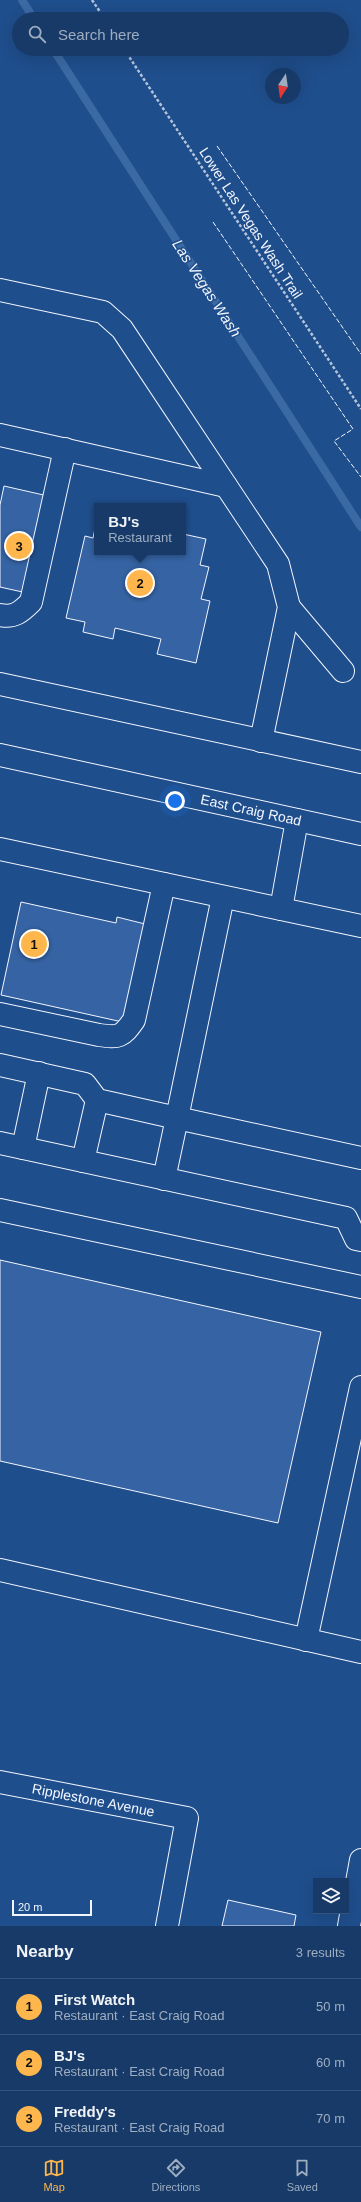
<!DOCTYPE html>
<meta charset="utf-8">
<style>
:root{--surface:#173a69;--page:#244571;--text:#f1f3f6;--muted:#9eadc0;--line:#36547d;--accent:#ffb74d}
body{margin:0;font-family:Helvetica,sans-serif;background:var(--page);color:var(--text)}
.controls{position:absolute;right:12px;bottom:12px;display:grid;overflow:hidden;border-radius:0px;box-shadow:0 4px 16px #0002}
.controls button{width:36px;height:36px;display:grid;place-items:center;padding:0;border:0;border-bottom:1px solid var(--line);background:var(--surface);color:var(--text);font:20px sans-serif}
.compass{position:absolute;left:265px;top:68px;width:36px;height:36px;border-radius:50%;background:var(--surface);box-shadow:0 4px 16px #0002;rotate:193deg}
.scale{position:absolute;left:12px;bottom:10px;width:80px;box-sizing:border-box;padding-left:4px;border:2px solid #f2f6ff;border-top:0;font-size:11px;line-height:14px;white-space:nowrap;color:#f2f6ff;-webkit-text-stroke:3px #1f4e8c;paint-order:stroke}
.you{position:absolute;left:175px;top:801px;width:14px;height:14px;margin:-10px;border:3px solid #fff;border-radius:50%;background:#1a73e8;box-shadow:0 0 0 6px #1a73e833}
.badge{display:grid;place-items:center;width:26px;height:26px;border-radius:50%;background:var(--accent);color:#111;font-size:13px;font-weight:700}
.pin{position:absolute;translate:-50% -50%;border:2px solid #fff;box-shadow:0 1px 4px #0006}
.popup{position:absolute;left:94px;top:503px;width:92px;height:52px;box-sizing:border-box;display:grid;place-content:center;border-radius:0px;background:var(--surface);filter:drop-shadow(0 1px 3px #0005);font-size:13px;white-space:nowrap;color:var(--muted)}
.popup b{font-size:15px;color:var(--text)}
.popup::after{content:'';position:absolute;left:50%;top:100%;margin-left:-8px;border:8px solid transparent;border-top-color:var(--surface)}
.list{margin:0;padding:0;list-style:none}
h2{display:flex;justify-content:space-between;align-items:center;height:52px;margin:0;padding:0 16px;font-size:17px}
h2 small{font-size:13px;font-weight:400;color:var(--muted)}
.list li{display:grid;grid-template-columns:26px 1fr auto;gap:12px;align-items:center;box-sizing:border-box;height:56px;padding:0 16px;border-top:1px solid var(--line)}
.list b{display:block;font-size:15px;white-space:nowrap}
.list p{margin:0;font-size:13px;white-space:nowrap;color:var(--muted)}
.list em{font-size:13px;font-style:normal;color:var(--muted)}
.icon{flex:none;width:22px;height:22px;fill:none;stroke:currentColor;stroke-width:2;stroke-linecap:round;stroke-linejoin:round}
.map{position:relative;flex:none;width:361px;height:1926px;overflow:hidden}
.search{position:absolute;background:var(--surface);box-shadow:0 4px 16px #0002;left:12px;right:12px;top:12px;height:44px;display:flex;align-items:center;gap:10px;box-sizing:border-box;padding:0 14px;border-radius:22px;color:var(--muted);font-size:15px}
.sheet{height:220px;background:var(--surface)}
nav{display:flex;justify-content:space-around;align-items:center;box-sizing:border-box;height:56px;border-top:1px solid var(--line);background:var(--surface);font-size:11px;color:var(--muted)}
nav a{display:grid;justify-items:center;gap:2px}
nav .on{color:var(--accent)}
.map>svg:first-child{display:block}
</style>
<div class="map">
<svg width="361" height="1926" viewBox="0 0 361 1926">
<rect width="100%" height="100%" fill="#1f4e8c"/>
<g fill="none" stroke-linecap="round" stroke-linejoin="round">
<path stroke="#3b69a3" stroke-width="8" d="M22 0 34 19
M53 49 361 527"/>
</g>
<path fill="#3563a3" stroke="#f2f6ff" d="M4 486 48 496 27 593 0 587V505Z
M97 519V552H183V534L206 539 200 565 209 567 201 599 210 601 196 663 157 654 161 639 115 628 113 639 83 632 85 622 66 618 85 536 93 538Z
M21 902 116 923 117 917 149 925 127 1023 1 995Z
M0 1260 321 1332 278 1523 0 1461Z
M228 1900 296 1915 294 1926H222Z"/>
<g fill="none" stroke-linecap="round" stroke-linejoin="round">
<g stroke="#f2f6ff" stroke-width="24">
<g id="minor">
<path d="M0 290 103 312 122 329 278 564 289 607 261 741"/>
<path d="M0 435 226 486"/>
<path d="M289 607 343 671"/>
<path d="M0 615C14 618 21 612 31 602L65 449"/>
<path d="M0 849 361 926"/>
<path d="M281 909 297 820"/>
<path d="M0 1014 99 1035C119 1038 122 1037 134 1020L164 884"/>
<path d="M0 1065 85 1084 97 1100 177 1118 223 897"/>
<path d="M0 1143 346 1218 356 1239 361 1240"/>
<path d="M23 1148 39 1073"/>
<path d="M83 1161 97 1100"/>
<path d="M164 1179 177 1118 361 1158"/>
<path d="M0 1210 361 1287"/>
<path d="M0 1570 361 1652"/>
<path d="M306 1640 361 1387"/>
<path id="s1" d="M0 1782 187 1818 167 1926"/>
<path d="M349 1926 361 1860"/>
</g>
</g>
<g stroke="#f2f6ff" stroke-width="24">
<g id="major">
<path d="M0 684 361 762"/>
<path id="s2" d="M0 755 361 834"/>
</g>
</g>
<path stroke="#b3c4dc" stroke-width="2.5" stroke-dasharray="3 2" stroke-linecap="butt" d="M92 0 105 19
M124 49 361 409"/>
<use href="#minor" stroke="#1f4e8c" stroke-width="22"/>
<use href="#major" stroke="#1f4e8c" stroke-width="22"/>
<path stroke="#f2f6ff" stroke-width="1" stroke-dasharray="5 2" stroke-linecap="butt" d="M217 146 361 354
M213 222 353 429 334 441 361 477"/>
</g>
<g text-anchor="middle" dominant-baseline="central" stroke-width="3" stroke-linejoin="round" paint-order="stroke">
<g font-size="14" fill="#f2f6ff" stroke="#1f4e8c">
<text transform="translate(251 223) rotate(57)">Lower Las Vegas Wash Trail</text>
<text stroke="none"><textPath href="#s2" startOffset="257">East Craig Road</textPath></text>
<text stroke="none"><textPath href="#s1" startOffset="95">Ripplestone Avenue</textPath></text>
</g>
<g font-size="15" font-style="italic" fill="#f2f6ff" stroke="#1f4e8c">
<text transform="translate(207 288) rotate(57)">Las Vegas Wash</text>
</g>
</g>
</svg>
<div class="controls">
<button><svg class="icon" aria-label="layers" viewBox="0 0 24 24"><path d="M12 4l9 5-9 5-9-5zM3 14l9 5 9-5"/></svg></button>
</div>
<svg class="compass" viewBox="-18 -18 36 36"><path d="M0-13l5 13h-10z" fill="#e53935"/><path d="M0 13l5-13h-10z" fill="#9eadc0"/></svg>
<div class="scale">20 m</div>
<div class="you"></div>
<div class="pin badge" style="left:34px;top:944px">1</div>
<div class="pin badge" style="left:140px;top:583px">2</div>
<div class="popup"><b>BJ's</b>Restaurant</div>
<div class="pin badge" style="left:19px;top:546px">3</div>
<div class="search"><svg class="icon" aria-label="search" viewBox="0 0 24 24"><circle cx="10" cy="10" r="6"/><path d="M15 15l6 6"/></svg>Search here</div>
</div>
<section class="sheet">
<h2>Nearby<small>3 results</small></h2>
<ul class="list">
<li><span class="badge">1</span><div><b>First Watch</b><p>Restaurant · East Craig Road</p></div><em>50 m</em></li>
<li><span class="badge">2</span><div><b>BJ's</b><p>Restaurant · East Craig Road</p></div><em>60 m</em></li>
<li><span class="badge">3</span><div><b>Freddy's</b><p>Restaurant · East Craig Road</p></div><em>70 m</em></li>
</ul>
</section>
<nav>
<a class="on"><svg class="icon" aria-label="map" viewBox="0 0 24 24"><path d="M3 6l6-2 6 2 6-2v14l-6 2-6-2-6 2zM9 4v14M15 6v14"/></svg>Map</a>
<a><svg class="icon" aria-label="directions" viewBox="0 0 24 24"><path d="M12 3l9 9-9 9-9-9zM9 14v-3h6M13 9l2 2-2 2"/></svg>Directions</a>
<a><svg class="icon" aria-label="saved" viewBox="0 0 24 24"><path d="M7 4h10v16l-5-4-5 4z"/></svg>Saved</a>
</nav>
